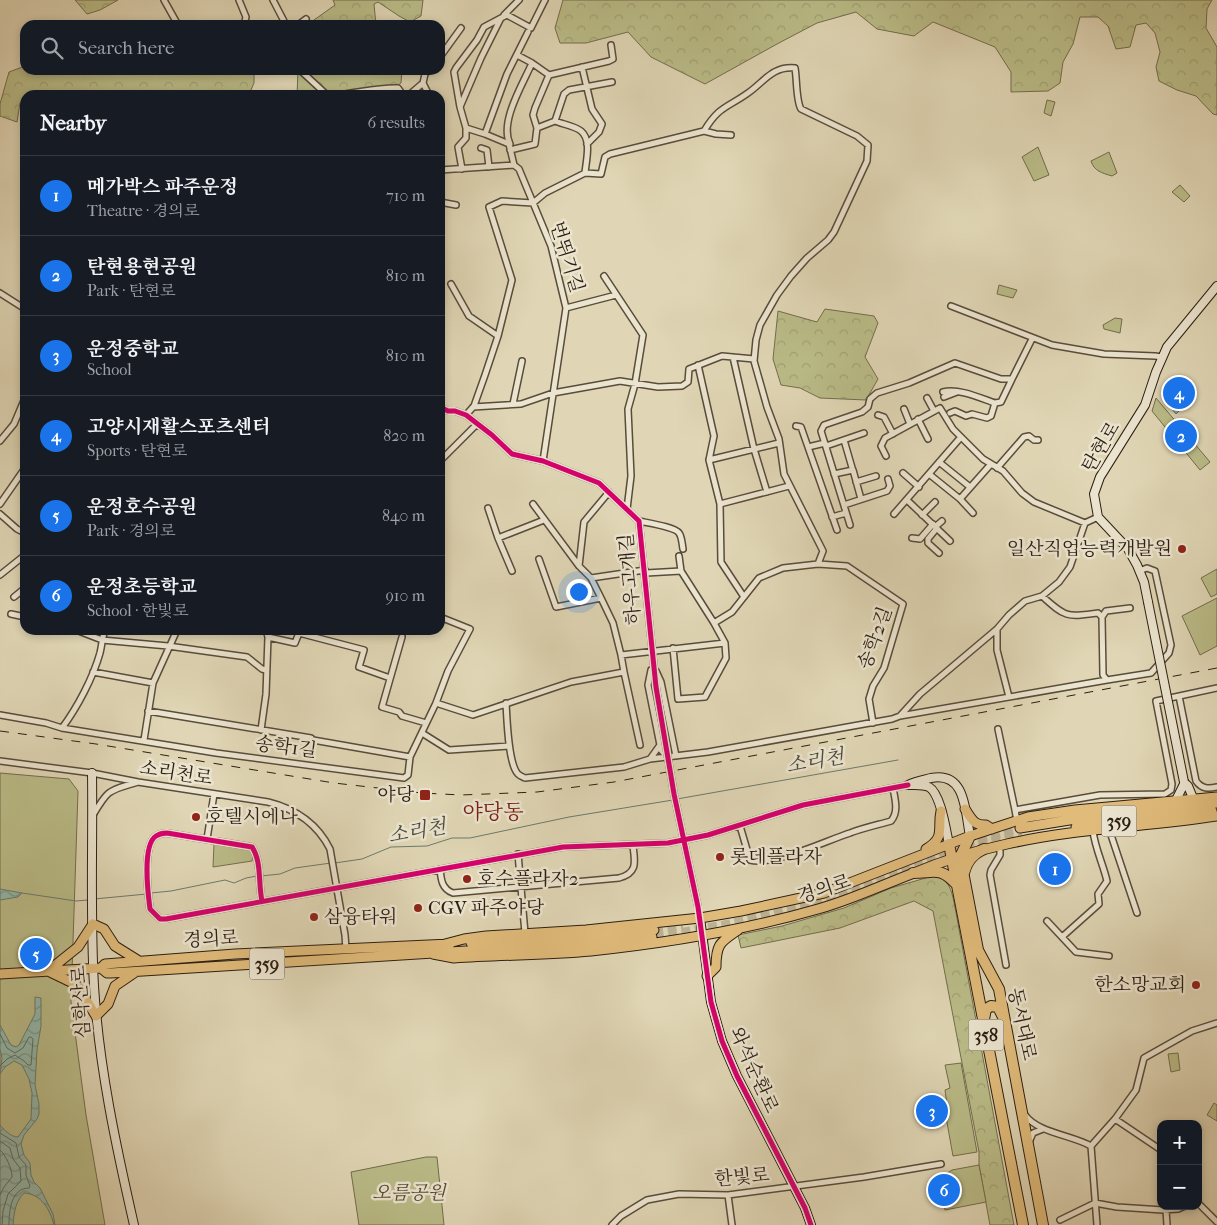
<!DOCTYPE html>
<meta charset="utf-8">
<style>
:root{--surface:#171b24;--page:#20242c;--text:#f1f3f6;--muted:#9ea1a6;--line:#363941;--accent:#1a73e8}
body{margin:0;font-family:"IM FELL French Canon","Noto Serif KR",serif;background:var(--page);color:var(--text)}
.controls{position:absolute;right:15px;bottom:15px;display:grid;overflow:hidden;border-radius:10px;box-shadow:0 2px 8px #0003}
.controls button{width:45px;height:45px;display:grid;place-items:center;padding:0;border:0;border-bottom:1px solid var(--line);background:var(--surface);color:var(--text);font:25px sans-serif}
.you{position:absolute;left:578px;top:591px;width:18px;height:18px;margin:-12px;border:4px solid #fff;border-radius:50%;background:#1a73e8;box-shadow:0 0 0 8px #1a73e833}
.badge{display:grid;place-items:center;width:32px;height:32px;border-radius:50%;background:var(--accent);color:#fff;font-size:16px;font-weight:700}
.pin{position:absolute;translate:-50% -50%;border:2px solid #fff;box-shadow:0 1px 5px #0006}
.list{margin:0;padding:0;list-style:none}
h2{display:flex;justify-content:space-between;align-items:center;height:65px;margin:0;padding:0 20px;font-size:21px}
h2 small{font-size:16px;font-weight:400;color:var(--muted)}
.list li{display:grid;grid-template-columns:32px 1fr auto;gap:15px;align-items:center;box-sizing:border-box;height:80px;padding:0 20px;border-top:1px solid var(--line)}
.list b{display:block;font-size:19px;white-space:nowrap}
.list p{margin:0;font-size:16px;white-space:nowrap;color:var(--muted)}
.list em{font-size:16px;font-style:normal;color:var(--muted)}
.icon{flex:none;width:28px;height:28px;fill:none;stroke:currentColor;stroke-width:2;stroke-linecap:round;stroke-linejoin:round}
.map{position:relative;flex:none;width:1217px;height:1225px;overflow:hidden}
.search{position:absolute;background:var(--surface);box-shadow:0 2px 8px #0003;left:20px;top:20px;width:425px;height:55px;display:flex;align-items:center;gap:12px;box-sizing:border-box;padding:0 18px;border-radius:15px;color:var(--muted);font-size:19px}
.panel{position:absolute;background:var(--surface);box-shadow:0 2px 8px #0003;left:20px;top:90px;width:425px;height:545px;border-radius:15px}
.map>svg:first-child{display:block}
</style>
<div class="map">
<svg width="1217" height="1225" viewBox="0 0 1217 1225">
<defs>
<pattern id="forest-crowns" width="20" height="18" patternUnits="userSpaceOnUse" patternTransform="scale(1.25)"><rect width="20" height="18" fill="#babc88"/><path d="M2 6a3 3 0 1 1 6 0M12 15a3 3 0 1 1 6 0" fill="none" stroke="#a0a174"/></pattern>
<pattern id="water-waves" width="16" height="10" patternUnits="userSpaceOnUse" patternTransform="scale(1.25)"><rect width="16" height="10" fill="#94b9ac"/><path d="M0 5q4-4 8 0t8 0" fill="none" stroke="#79968b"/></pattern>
</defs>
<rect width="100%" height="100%" fill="#e0d6b5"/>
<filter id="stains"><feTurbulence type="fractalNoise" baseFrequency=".004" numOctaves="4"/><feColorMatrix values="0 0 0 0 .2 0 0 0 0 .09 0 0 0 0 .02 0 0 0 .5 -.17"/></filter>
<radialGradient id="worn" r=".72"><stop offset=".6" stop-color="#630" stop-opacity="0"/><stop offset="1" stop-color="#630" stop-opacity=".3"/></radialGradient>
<path fill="url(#forest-crowns)" stroke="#736d4d" d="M75 0H118L100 10 87 14Z
M333 0H423L421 16 410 22 399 16 378 2 374 4 376 25H307L335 5Z
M563 0H1212L1207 9 1206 28 1217 47V115L1213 114 1196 96 1177 90 1159 81 1156 67 1160 52 1155 33 1146 23 1136 25 1130 47 1116 49 1108 26 1098 17H1080L1073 44 1063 62 1060 83 1048 91 1011 92V72L995 47 933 22 914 36 877 29 856 12 817 23 777 44 705 84 651 57 628 32 586 43H560L555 28Z
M25 66V70H254V83L250 92 216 93 214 95H25V102L20 103 17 122 0 116V104L9 72Z
M298 70H402L401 83 394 88 389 95H297Z
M825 309 874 316 878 323 865 357 878 379 866 400 820 398 800 388 781 385 773 359 778 311 817 322Z
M936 875C949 881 951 889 954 902L1014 1225H990L979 1165V1152L933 911 914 901 840 928 741 948 738 935 782 926 844 908 891 888Z"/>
<path fill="#babc88" stroke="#736d4d" d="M1047 100 1055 102 1051 116 1044 113Z
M1038 147 1049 175 1034 181 1022 157Z
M1109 152 1117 173 1112 176C1102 173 1094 171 1091 161Z
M1180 185 1190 196 1184 202 1172 192Z
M999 285 1017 290 1013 298 997 294Z
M1115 318 1122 319 1120 333 1104 329 1103 325Z
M1156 398 1210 462 1200 470 1152 411Z
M1217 569V594L1211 597 1201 578Z
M1217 598V646L1200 655 1182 616Z
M0 773 69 779 78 791 71 1002 86 1115 105 1225H0Z
M214 844 250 850 253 855 252 861 213 867Z
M1178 1053 1180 1070 1171 1072 1168 1054Z
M961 1063 977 1152 953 1156 944 1106 947 1105 945 1090 950 1088 945 1065Z
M1214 1103 1217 1105V1121L1207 1115Z
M426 1157H437L444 1225H359L351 1172Z
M979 1165 986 1202 945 1210 939 1177 943 1176 952 1170Z"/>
<path fill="url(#water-waves)" stroke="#6a7b6e" d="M1168 396 1179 411 1176 414 1164 399Z
M0 889 22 893 18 897 0 900Z
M35 997 41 998V1026L37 1050 35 1085 39 1104V1114L37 1119 24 1135 21 1144 24 1155 30 1163 31 1175 34 1182 40 1188 53 1214 55 1225H54C50 1210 42 1194 24 1193 15 1202 14 1213 13 1225H0V1125C4 1130 11 1137 18 1137L31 1119 32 1093 29 1079 22 1065 14 1061 5 1067 0 1074 2 1058 0 1049V1025L11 1045 16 1047 19 1045 35 1014Z"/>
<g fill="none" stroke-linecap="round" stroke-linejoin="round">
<path stroke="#606c5f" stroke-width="1" d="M0 1034 7 1048 15 1053 23 1048 29 1037H31L33 1039 31 1065H28L24 1061 15 1055 7 1059 0 1066
M0 1133 16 1143 19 1157 26 1165V1175L30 1186 29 1188C11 1188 9 1211 9 1225
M0 1141 10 1148 13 1159 20 1168 21 1181 8 1194 3 1211 2 1225
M0 1150C6 1155 12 1169 12 1177L4 1187 0 1195"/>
<path stroke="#6a7b6e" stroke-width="1" d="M677 799 898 760
M335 863 362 859 391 847 427 846 452 838H470L569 817 673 800
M261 876 280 874 295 868 331 863
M22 893 76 901 88 900
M151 893 171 891 225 880 234 883 246 878 257 876
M94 899 147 894"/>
<path stroke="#bcb194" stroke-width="9" stroke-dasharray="9 4.5" stroke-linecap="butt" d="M965 843 1020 828
M654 930 683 926
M655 937 724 925 813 905 974 846 1022 835"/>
<g stroke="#594c3b" stroke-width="8">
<path id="street" d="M164 0 178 25
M239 0 246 17 244 25
M273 0 286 25
M504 15 519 0
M501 18 507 15 531 28 545 0
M298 25 306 19
M517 55 532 63 549 75 609 61 613 59 611 45
M440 57 461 28
M582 67 592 109 602 124 599 132 587 144
M300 70 327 95
M423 83 429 95
M333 95C355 94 376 87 398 88L403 95
M409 95 423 83 425 74 429 70
M460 107 454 72 456 68 477 40 484 27 501 18 481 58 460 107 466 128 485 134
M555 121C562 124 575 126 581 131 592 140 586 161 585 173
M537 128 555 121 564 94 569 90 612 82
M704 131C719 106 727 108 748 93 764 82 772 66 795 68 797 79 796 101 801 109L857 136 868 145 867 161 834 232 828 240 807 258 791 276 777 295 760 325 756 340 754 361 767 407 779 439 784 474 823 551 818 564
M510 144C499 122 523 84 532 63
M481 148 487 150 489 167
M510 150 535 144 537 128 533 115 535 108 549 75
M514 165 509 144 485 134 507 74 528 32
M462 169 458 147 466 138V128
M440 170 514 165 519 169 551 246 566 308 543 461
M440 202 456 205
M604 276 643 335 635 384 628 409 631 476 627 509
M451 284 469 316 498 336
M0 293 25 309
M951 306 1052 345 1104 354 1155 356 1162 357
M566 308 616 295
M733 357 754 449 767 492
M698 365 714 436 709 460 720 504 721 562 744 597
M943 392C959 388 980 398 995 403L1001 402 1012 379
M944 397 957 392
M927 398 934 411
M513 404 522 361
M440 407 448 411H455L466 415 492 435 512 454 543 461 599 483 639 521 656 687
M473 407 521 404 553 393 620 381 658 387 682 386 688 382 689 369 722 356 754 359
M904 409 910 424
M950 413 955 411 966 416 972 414 987 418 991 416 995 403
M466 415 474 406 485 375 498 336 512 280 489 207 502 201 533 203 545 193 585 173 601 174 605 157 610 154 704 131 716 134 731 135
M878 415 884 417 893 434
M918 419 928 439
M796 426 801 427 837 530
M844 440 853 471
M0 441 14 424 25 398
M826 446 864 433
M808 447 825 443
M886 456 881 446 885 438 940 408 953 429 983 459 1003 471 1022 493 1034 502 1085 523 1098 517
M709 460 779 443
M440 461 477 424
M939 462 970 487
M997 468 1024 437 1029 436 1034 440H1038
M903 473 919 487
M834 474 853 470 861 499
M929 474 960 499 991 464
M856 482 876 476
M960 499 973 513
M907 500 950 541
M0 504 25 468
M533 504 579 566 591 578 601 598 556 607 539 559
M720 504 789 486
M844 505 887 491 890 486 888 479
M488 508 498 538
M0 514 17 529 25 533
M894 514 961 437
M922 515 935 502
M832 517 846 513
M639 521C648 523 675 527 679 533 682 537 682 544 683 549
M850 525 821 431 824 425 862 412 868 407 870 399 877 393 909 383 955 363 1001 379H1012L1032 339
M935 527 942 521
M937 528 928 539V543L939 553
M912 538 920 539 933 524
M679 556 681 571
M579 566 584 522 609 492
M512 571 498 538 544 520
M0 575 25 555
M591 578 645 570
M1042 596C1066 618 1067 617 1098 613L1102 617 1103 675 1107 680 1151 673 1169 653 1171 645 1155 571 1147 568 1139 571
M14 597 25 588
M601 598 613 623 621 655
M11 614 25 617
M1102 617 1106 611 1130 608
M714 623 732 612 759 578 783 568 818 564 847 566 903 604 884 668 873 686 869 699 873 723
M997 629V650L1009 697
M76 630 102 640 168 646 247 657 262 669 266 670
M266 630 268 637 295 643 299 633 364 650 359 667 390 678
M402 637 382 707 399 712 402 716 426 723
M673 648 678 699 705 697 726 658 725 643
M651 670 648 685 661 750 666 756
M656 671 661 682 676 756
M93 672 153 683
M624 672 640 745
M1179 696 1196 781C1202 789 1208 789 1217 787
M436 703 448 671 470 629 440 617
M506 703C507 718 508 764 518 774 520 776 523 777 525 778L624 767 650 759
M148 711 311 738
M0 715 46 723 62 728 216 753 404 778 408 775 410 757 436 703 473 715 571 682 624 672 621 655 725 643 714 623 681 571 646 573
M900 716 1107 680
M62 728C77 708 93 678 100 653 102 645 102 638 105 630
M998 729 1015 810
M261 730 266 694 268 637
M422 733 449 750 509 746
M144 740 153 683 177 630
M313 740 410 757
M660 745 650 759 708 752 892 719 900 716 920 694 997 629 1009 615 1025 601 1042 596 1059 582 1070 567 1085 523
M0 761 92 773 138 782 268 802C296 809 317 823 330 849L345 935 346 949
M93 815C109 788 109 791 138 782
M1017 821 1015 810 1100 795 1165 794 1171 790 1172 784 1156 701 1217 688
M740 826 750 860C774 866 825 841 850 833 863 828 877 825 891 821 899 812 895 799 893 788
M1109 829 1137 913
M207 839 214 794
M1000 851V855L991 870 990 875 1006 965
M518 854 525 933
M440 869C441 880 442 889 453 893L619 878C638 873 635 862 633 846
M262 901C258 883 262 862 252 847L167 833C163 833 159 834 156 836 142 845 148 894 150 909L160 919H166L563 847 668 843 708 835 803 805 908 785
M1047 921 1076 952 1109 956
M1062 937 1099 904 1098 894 1107 881C1103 864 1095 848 1093 831
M1025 1115C1038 1133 1072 1135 1091 1146
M1115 1119 1161 1150
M1030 1140 1033 1133 1043 1129
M1091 1146 1115 1119 1136 1090 1144 1058 1192 1031 1217 1023
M1091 1146 1097 1225
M728 1195 732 1225
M1198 1203 1217 1222
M1166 1210 1167 1225
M1060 1220 1095 1203 1117 1207 1163 1210 1178 1209 1185 1206
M612 1225 621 1216 647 1200 679 1194 728 1195 864 1177 941 1164"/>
</g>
<g stroke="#2c1e12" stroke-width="10">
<path id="secondary" d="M1148 602 1144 582 1137 565 1128 549 1098 517 1094 494 1100 477 1145 405 1156 372 1167 347 1217 286
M92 773C93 844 90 915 94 986 99 1067 116 1146 134 1225
M1184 782 1188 786 1193 798
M1176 800 1184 784
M949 844C946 831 941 794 929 787 923 784 914 785 908 785 915 781 923 780 931 778 966 771 965 811 970 836
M700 918 711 1002 722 1041 737 1076 805 1208 811 1225"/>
</g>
<g stroke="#2c1e12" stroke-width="11">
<path id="primary" d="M965 809C971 818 974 826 986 825L992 829
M1076 827 1212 811
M1020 828 1094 816 1217 803
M926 849C946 837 937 829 941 811
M471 943 580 938 654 930
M445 944 464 939 486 936 586 930 700 918 741 911 824 893 970 836 1028 817 1075 810 1217 797
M433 954 454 958C500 955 545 955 591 951 667 943 745 930 818 909 851 900 882 885 914 873 944 860 975 851 1007 844 1076 828 1147 827 1217 816
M101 968 105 964 235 954 450 944
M134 973 115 986 108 1004 96 1016 77 985 48 971 78 947 93 924 104 929 115 946 139 961
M0 974 101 968 107 973H111L594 943 652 937
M707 976 716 967C716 943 721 942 738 930"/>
</g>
<g stroke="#2c1e12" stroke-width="12">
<path id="highway" d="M970 836 961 855 964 877 978 950 999 989 1043 1225
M949 844 1023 1225
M913 873C935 873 940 866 957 885
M964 873C967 861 973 854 984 849
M984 1019 986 1009 991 1006 998 1007 1003 1017"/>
</g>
<use href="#street" stroke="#ebe4cf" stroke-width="5"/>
<use href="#secondary" stroke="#ebe4cf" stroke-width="8"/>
<use href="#primary" stroke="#e0bb7a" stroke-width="9"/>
<use href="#highway" stroke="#e0bb7a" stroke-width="10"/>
<path stroke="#2c1e12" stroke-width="1" stroke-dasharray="9 9" stroke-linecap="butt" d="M0 731 96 744 334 783 422 793 461 795 537 792 614 782 1217 668"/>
<g stroke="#594c3b" stroke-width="8" stroke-linecap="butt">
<path id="street-bridge" d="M656 687 674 794 698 907"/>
</g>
<g stroke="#2c1e12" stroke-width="10" stroke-linecap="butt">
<path id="secondary-bridge" d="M1148 602 1184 782"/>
</g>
<use href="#street-bridge" stroke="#ebe4cf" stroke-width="5"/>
<use href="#secondary-bridge" stroke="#ebe4cf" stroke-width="8"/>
<g stroke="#ebe4cf" stroke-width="8">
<path id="cycleway" d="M440 407 448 411H455L466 415 492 435 512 454 543 461 599 483 639 521 656 687 674 794 698 907 711 1002 722 1041 737 1076 805 1208 811 1225
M262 901C258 883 262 862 252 847L167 833C163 833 159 834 156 836 142 845 148 894 150 909L160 919H166L563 847 668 843 708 835 803 805 908 785"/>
</g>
<use href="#cycleway" stroke="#d6006c" stroke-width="5"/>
</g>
<g fill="#8f2418" stroke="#ebe4cf" stroke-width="2">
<circle cx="1182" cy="549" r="5"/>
<rect x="419" y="789" width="12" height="12" rx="2.5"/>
<circle cx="196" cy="817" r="5"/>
<circle cx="720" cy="857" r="5"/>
<circle cx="467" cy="879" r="5"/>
<circle cx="418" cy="908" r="5"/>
<circle cx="314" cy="917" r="5"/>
<circle cx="1196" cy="985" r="5"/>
</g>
<g text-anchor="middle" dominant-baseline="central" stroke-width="5" stroke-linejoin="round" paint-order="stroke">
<g fill="#ebe4cf" stroke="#65594b" stroke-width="1">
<rect x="1101.5" y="805.5" width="35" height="31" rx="4"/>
<rect x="249.5" y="948.5" width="35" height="31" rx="4"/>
<rect x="968.5" y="1019.5" width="35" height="31" rx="4"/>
</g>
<g font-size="18" font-weight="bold" fill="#2c1e12">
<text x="1119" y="821">359</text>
<text x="267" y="964">359</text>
<text x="986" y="1035">358</text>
</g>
<g font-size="19" fill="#2c1e12" stroke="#ebe4cf">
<text transform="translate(567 257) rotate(73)">번뛰기길</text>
<text transform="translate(1101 447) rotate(-59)">탄현로</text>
<text transform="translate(630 579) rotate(-95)">하우고개길</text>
<text transform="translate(875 638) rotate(-70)">송학2길</text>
<text transform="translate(286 747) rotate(7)">송학1길</text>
<text transform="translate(176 773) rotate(9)">소리천로</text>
<text transform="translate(824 889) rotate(-18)">경의로</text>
<text transform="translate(211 939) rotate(-3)">경의로</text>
<text transform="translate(81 1002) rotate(-94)">심학산로</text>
<text transform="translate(1022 1024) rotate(78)">동서대로</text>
<text transform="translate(754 1070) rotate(66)">와석순환로</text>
<text transform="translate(742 1177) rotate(-5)">한빛로</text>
</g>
<g font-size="19" fill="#2c1e12" stroke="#ebe4cf" text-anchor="start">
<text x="1172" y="549" text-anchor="end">일산직업능력개발원</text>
<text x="414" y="795" text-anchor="end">야당</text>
<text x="206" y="817">호텔시에나</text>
<text x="730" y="857">롯데플라자</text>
<text x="477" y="879">호수플라자2</text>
<text x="428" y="908">CGV 파주야당</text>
<text x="324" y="917">삼융타워</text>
<text x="1186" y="985" text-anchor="end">한소망교회</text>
</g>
<g font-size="19" font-style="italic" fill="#574d35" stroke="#ebe4cf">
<text x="409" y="1193">오름공원</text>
</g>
<g font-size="20" font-style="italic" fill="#4b4c40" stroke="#ebe4cf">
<text transform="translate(815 761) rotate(-10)">소리천</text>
<text transform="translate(417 831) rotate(-10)">소리천</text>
</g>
<g font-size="21" fill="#7a1f14" stroke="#ebe4cf">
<text x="493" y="812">야당동</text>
</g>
</g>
<rect width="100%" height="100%" filter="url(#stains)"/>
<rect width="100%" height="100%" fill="url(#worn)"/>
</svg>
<div class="controls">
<button>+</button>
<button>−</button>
</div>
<div class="you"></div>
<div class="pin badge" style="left:1055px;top:869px">1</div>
<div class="pin badge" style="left:1181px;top:436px">2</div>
<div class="pin badge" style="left:932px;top:1111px">3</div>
<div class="pin badge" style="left:1179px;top:393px">4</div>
<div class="pin badge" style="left:36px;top:954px">5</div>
<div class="pin badge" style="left:944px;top:1190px">6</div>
<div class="search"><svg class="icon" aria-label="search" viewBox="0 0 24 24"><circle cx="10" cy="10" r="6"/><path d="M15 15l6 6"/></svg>Search here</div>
<section class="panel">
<h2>Nearby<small>6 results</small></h2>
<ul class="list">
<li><span class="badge">1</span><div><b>메가박스 파주운정</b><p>Theatre · 경의로</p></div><em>710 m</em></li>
<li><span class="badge">2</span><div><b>탄현용현공원</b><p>Park · 탄현로</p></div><em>810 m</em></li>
<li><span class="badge">3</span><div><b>운정중학교</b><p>School</p></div><em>810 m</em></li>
<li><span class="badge">4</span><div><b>고양시재활스포츠센터</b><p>Sports · 탄현로</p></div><em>820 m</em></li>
<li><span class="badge">5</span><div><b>운정호수공원</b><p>Park · 경의로</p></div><em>840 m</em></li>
<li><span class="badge">6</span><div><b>운정초등학교</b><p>School · 한빛로</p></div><em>910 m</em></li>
</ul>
</section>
</div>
